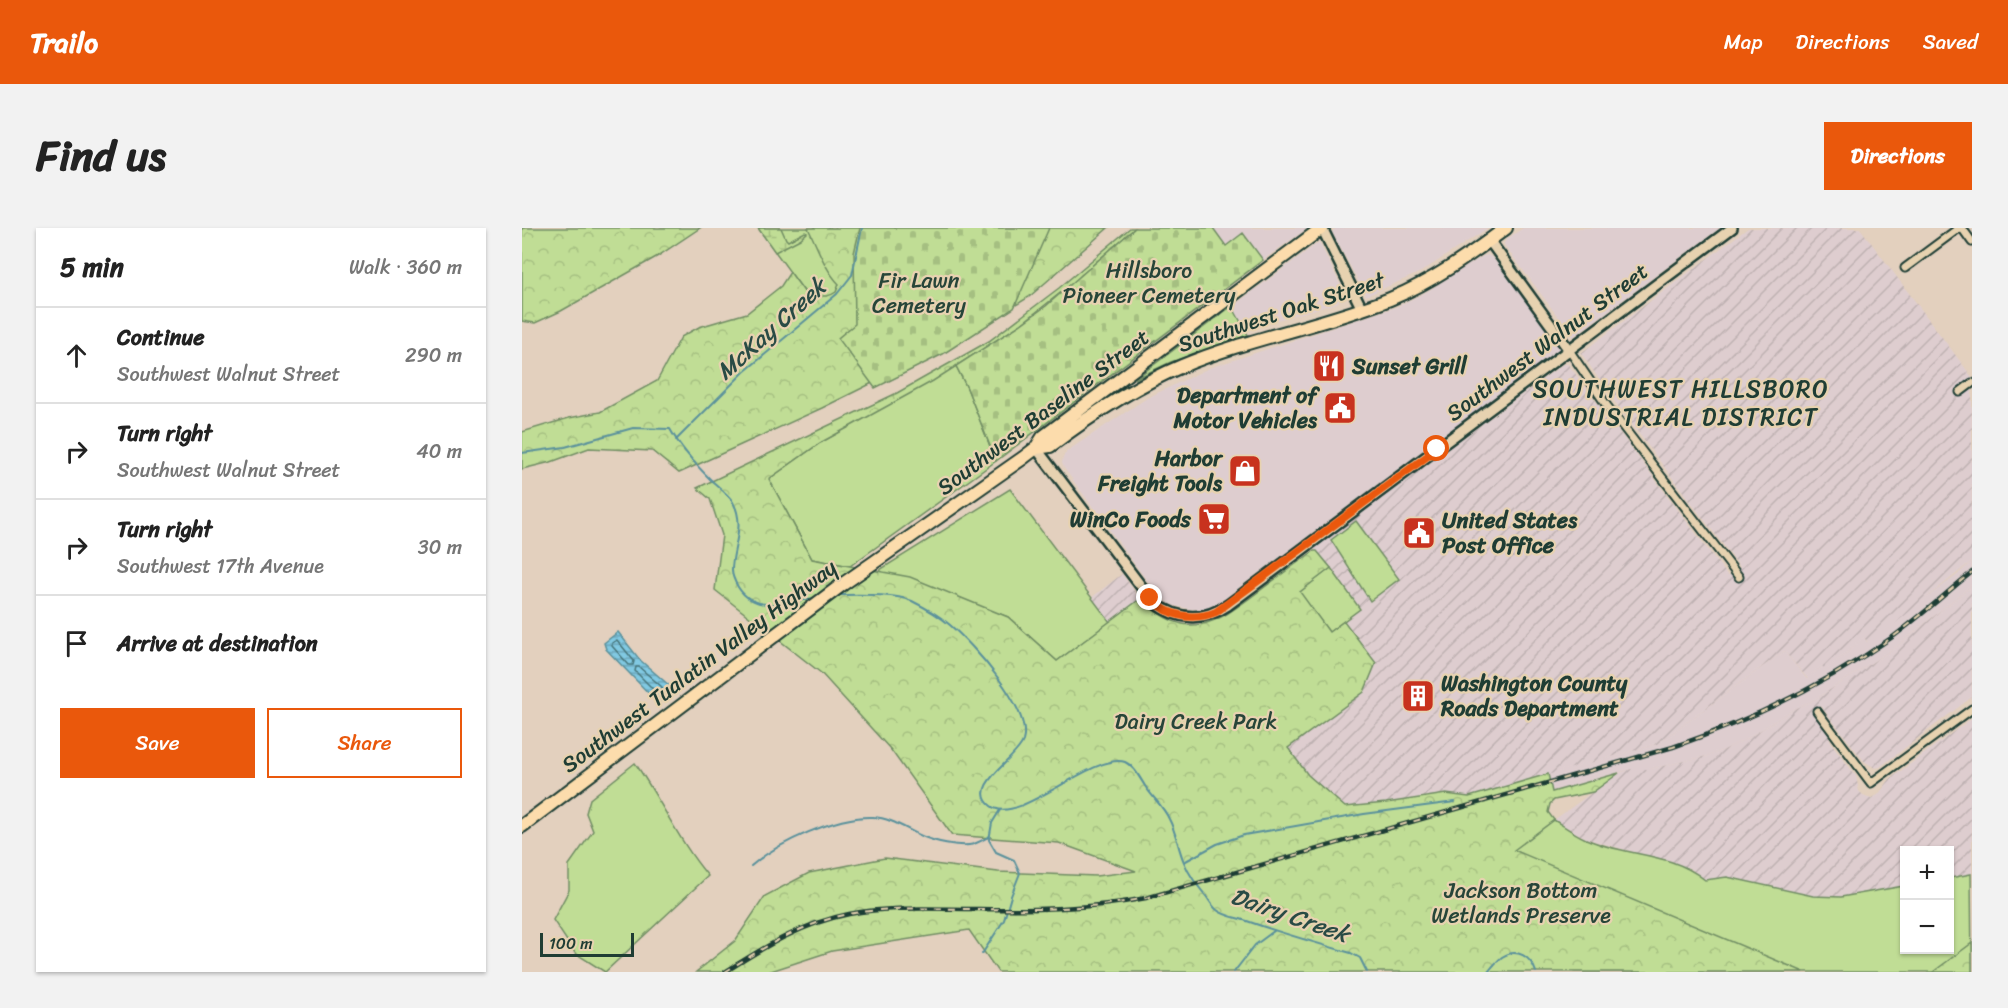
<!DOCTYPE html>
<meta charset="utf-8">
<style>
:root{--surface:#fff;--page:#f2f2f2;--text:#222;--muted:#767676;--line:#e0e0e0;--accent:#ea580c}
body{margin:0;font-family:Sriracha,sans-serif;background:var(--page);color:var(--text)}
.controls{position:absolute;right:18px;bottom:18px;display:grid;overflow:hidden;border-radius:0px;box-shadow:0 2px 4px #0004}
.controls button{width:54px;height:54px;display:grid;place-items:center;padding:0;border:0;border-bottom:2px solid var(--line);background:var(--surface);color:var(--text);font:30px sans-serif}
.scale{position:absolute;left:18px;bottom:15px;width:94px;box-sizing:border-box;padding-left:6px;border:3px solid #1f3d34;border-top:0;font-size:16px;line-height:21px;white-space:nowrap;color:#1f3d34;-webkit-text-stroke:4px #e7d2b0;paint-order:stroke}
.stop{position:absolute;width:18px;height:18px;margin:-14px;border:4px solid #ea580c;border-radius:50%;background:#fff}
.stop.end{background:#ea580c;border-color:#fff;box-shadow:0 2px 6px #0008}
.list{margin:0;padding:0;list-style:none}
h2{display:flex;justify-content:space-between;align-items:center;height:78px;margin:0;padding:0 24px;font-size:26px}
h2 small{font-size:20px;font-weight:400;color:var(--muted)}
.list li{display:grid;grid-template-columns:39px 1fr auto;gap:18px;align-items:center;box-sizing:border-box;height:96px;padding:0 24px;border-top:2px solid var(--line)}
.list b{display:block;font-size:22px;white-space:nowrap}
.list p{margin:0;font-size:20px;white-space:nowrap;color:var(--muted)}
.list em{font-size:20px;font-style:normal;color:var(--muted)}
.actions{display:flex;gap:12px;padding:18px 24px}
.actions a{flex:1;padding:14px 0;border:2px solid var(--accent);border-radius:0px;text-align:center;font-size:21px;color:var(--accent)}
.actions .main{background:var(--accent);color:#fff}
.icon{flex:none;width:33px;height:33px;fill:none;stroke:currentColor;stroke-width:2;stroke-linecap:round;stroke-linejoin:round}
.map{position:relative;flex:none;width:1450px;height:744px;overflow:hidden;border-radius:0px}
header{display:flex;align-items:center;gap:36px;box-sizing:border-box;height:84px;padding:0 30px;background:var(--accent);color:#fff}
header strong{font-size:28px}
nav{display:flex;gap:33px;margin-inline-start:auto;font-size:21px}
.intro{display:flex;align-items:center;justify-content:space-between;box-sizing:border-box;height:144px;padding:0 36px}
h1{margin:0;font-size:42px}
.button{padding:15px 27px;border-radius:0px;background:var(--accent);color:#fff;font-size:21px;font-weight:700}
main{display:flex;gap:36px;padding:0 36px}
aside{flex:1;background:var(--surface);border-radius:0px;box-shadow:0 2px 4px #0004}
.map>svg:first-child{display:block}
</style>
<header>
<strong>Trailo</strong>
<nav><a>Map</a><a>Directions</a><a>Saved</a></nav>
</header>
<div class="intro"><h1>Find us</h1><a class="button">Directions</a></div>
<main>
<aside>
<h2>5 min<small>Walk · 360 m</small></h2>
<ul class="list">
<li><svg class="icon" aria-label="ahead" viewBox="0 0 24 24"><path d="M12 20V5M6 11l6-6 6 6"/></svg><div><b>Continue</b><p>Southwest Walnut Street</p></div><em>290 m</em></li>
<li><svg class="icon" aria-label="right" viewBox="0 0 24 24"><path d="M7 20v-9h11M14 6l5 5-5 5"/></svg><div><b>Turn right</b><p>Southwest Walnut Street</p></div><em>40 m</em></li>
<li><svg class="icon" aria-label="right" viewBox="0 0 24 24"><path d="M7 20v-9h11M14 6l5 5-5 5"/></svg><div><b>Turn right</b><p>Southwest 17th Avenue</p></div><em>30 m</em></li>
<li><svg class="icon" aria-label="arrive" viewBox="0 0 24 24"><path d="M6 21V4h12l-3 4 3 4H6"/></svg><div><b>Arrive at destination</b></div></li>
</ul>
<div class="actions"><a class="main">Save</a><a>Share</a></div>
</aside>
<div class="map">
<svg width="1450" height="744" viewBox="0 0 1450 744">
<defs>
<pattern id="industrial-furrows" width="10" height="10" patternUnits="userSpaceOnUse" patternTransform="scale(1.5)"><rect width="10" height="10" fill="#decdcf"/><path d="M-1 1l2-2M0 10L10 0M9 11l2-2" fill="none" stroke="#beb1b2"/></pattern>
<pattern id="forest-crowns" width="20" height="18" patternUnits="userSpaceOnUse" patternTransform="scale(1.5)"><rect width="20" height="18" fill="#c0dd95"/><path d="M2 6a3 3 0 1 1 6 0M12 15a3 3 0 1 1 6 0" fill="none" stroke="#a5bf81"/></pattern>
<pattern id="wetland-marsh" width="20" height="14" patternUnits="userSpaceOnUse" patternTransform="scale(1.5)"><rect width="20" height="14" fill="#c0dd95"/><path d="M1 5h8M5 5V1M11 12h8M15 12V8" fill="none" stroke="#a5bf81"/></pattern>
<pattern id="cemetery-stones" width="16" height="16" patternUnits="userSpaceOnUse" patternTransform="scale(1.5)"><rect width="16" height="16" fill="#c0dd95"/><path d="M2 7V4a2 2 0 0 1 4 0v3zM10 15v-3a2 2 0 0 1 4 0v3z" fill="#a5bf81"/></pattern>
<pattern id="water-rules" width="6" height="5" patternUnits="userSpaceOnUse" patternTransform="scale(1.5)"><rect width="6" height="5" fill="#81c9e2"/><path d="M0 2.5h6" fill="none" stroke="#69a4b8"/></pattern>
</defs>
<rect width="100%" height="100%" fill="#e3d0be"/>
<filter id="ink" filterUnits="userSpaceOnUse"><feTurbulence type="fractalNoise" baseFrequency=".0167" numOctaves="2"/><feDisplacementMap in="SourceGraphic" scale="12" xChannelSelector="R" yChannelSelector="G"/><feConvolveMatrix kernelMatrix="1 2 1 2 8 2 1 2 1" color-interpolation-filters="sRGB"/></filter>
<g filter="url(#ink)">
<path fill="#decdcf" d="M691 0H786L741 32 722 5 704 18Z
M814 0H966L899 44 844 68 810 4Z
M1001 0H1198L1051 109 983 18 982 15 985 11Z
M797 14 823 66 815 75 723 101 711 78Z
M966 27 971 30 1038 117V120L698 374 683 381H668L649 377 634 365 542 240 540 235 541 229 545 223 625 170 687 140 874 79 904 64 961 28Z
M1450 333V357L1377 417 1294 471 1270 482 1228 509 1202 522 1185 528 1128 541H1109L1030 564 1026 546 1135 516 1262 423 1285 451 1301 437 1304 441 1326 424 1341 408 1345 414 1435 347Z"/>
<path fill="url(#industrial-furrows)" d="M1226 0H1338L1450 149V333L1371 397 1346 414 1341 409 1326 424 1304 442 1300 438 1286 451 1262 423 1135 516 947 569 924 566 864 575 823 579 786 547 766 520 842 464 822 393 807 404 777 364 809 340 795 323 791 321 1041 136H1046L1206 348 1218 339 1092 173 1059 125Z
M600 346 618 371 588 394 569 370Z
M1450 357V469L1358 539 1353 540 1342 533 1299 478 1291 484 1303 499 1310 516 1334 548 1337 563 1341 567 1349 570 1356 567 1368 551 1450 490V646L1428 650V622H1382V658L1319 669 1291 668 1205 649 1182 652 1169 641 1065 611 1032 592 1097 545 1109 541H1128L1185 528 1202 522 1228 509 1270 482 1294 471 1377 417Z"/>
<path fill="#c0dd95" stroke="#708d64" stroke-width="1.5" d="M236 0H338L316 110Z
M710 78 726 107 649 134 613 151Z
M434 138 445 160 474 233 328 338 290 331 247 251 298 215Z
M488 261 588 394 535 433 486 389 356 343Z
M834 293 877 351 848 373 809 312Z
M809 340 838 381 807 404 777 364Z
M113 535C139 572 157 614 186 648L83 744 53 725 31 692 47 662V637L71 603 64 585 68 571Z
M1023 581 1027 593 1032 592C1043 599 1053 606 1064 611 1104 629 1147 623 1183 652L1205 649 1291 668 1319 669 1382 658V722H1428V650L1449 646 1450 744H1052L964 642Z"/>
<path fill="url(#forest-crowns)" stroke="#708d64" stroke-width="1.5" d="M0 0H178L136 28 39 83 13 95 0 93Z
M286 0H586L507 69 437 112 300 180 157 245 130 223 67 220 29 234 0 241V204L47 190 78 184 135 153 159 109 177 99 225 85 259 58 268 44 286 69C297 65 303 72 314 64L317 56C303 42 295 18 286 0Z
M608 0H613L547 58 498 97 411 153 298 215 247 251 290 331 388 349 486 389 535 433 618 371C666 414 691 398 736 364 755 350 773 336 792 323H795L809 340 778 364 807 404 822 393 854 435 842 464 766 520 786 547 823 579 864 575 924 566 947 569 1026 546 1030 564 1097 545 1071 564 1032 572 1028 576 1026 584 1032 592 992 622 1282 744H476L447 702 310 723 246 744H174L213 713 243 668 287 645 363 630 476 644 574 648 614 643 537 615 430 607 369 522 299 445 193 362 200 307 188 271 175 260 375 165 467 113 537 60Z
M1450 715V744H1411Z"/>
<path fill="url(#wetland-marsh)" stroke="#708d64" stroke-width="1.5" d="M236 0H259L264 11 266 13 283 4 285 5 278 11 253 24Z"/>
<path fill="url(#cemetery-stones)" stroke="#708d64" stroke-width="1.5" d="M338 0H527L492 80 421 126 353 160 316 110 333 96 332 25Z
M613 0H691L704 18 721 5 741 32 474 233 445 160 434 138 498 97 524 78Z"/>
<path fill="url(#water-rules)" stroke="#5a919c" stroke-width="1.5" d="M96 404 118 432 149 459 148 463 136 475 84 421 82 415Z"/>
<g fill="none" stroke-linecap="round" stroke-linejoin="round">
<path stroke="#46757a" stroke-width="1.5" d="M95 412 112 433 111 437H107L90 418V415Z
M114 439H117L140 459V463L134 464 113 443Z"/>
<path stroke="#5a919c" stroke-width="2" d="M154 212 222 144 315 66 330 47 340 0
M0 225 43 219 111 200 148 201C158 219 173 236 188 251 195 258 206 266 211 274 224 298 210 320 210 342 210 347 213 354 216 359 233 387 269 374 296 369
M313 367C334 367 371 365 390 373 402 379 418 388 428 397 450 416 511 482 501 513 494 532 444 558 469 578 495 599 571 524 603 534 612 538 618 550 623 558 630 569 642 579 647 591 654 604 656 620 662 634 667 647 675 657 684 668 687 672 691 679 695 682 702 688 716 690 725 693 759 705 794 715 829 725L838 730 845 744
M662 634 695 616 722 607 842 586 933 574
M229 638C255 615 316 587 351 589 370 590 385 602 402 609 414 614 434 618 447 617 454 617 462 611 468 608
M460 726 482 692 489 668 498 645 492 632 474 624 467 612 470 595 478 582
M712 744 733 717 752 703
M966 744C970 739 975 733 980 729 995 719 1009 729 1014 744"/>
<g stroke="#1f3d34" stroke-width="11">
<path id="street" d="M1440 0 1450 14
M1383 40 1437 0
M1047 122 1085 178 1217 349
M1438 164 1450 155
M1295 483 1349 555 1450 481"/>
</g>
<g stroke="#1f3d34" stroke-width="14">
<path id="secondary" d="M800 0 840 81
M967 12 1047 122
M514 220 631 374C655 392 681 394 706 377L1210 0"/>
</g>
<g stroke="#1f3d34" stroke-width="16">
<path id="highway" d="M514 220 528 218C569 187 612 158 660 138 727 110 800 98 868 71 910 54 948 27 984 0
M0 598 321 356 501 230 514 220 521 209 800 0"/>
</g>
<use href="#street" stroke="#e7d2b0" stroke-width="7"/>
<use href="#secondary" stroke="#e7d2b0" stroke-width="9"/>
<use href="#highway" stroke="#fcdcac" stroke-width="12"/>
<g stroke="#1f3d34" stroke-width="4.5">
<path id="rail" d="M203 744C242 719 281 695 327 686 370 678 412 681 455 681 512 682 569 681 624 670L1151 519C1229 492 1304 456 1372 408 1399 388 1424 365 1450 344"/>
</g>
<use href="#rail" stroke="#e7d2b0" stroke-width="2" stroke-dasharray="7" stroke-linecap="butt"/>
</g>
</g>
<g fill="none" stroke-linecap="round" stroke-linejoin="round" filter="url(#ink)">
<path stroke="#ea580c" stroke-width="8" d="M628 370C646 389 671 393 694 384L915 221"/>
</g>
<defs>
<g id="restaurant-square" transform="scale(1.725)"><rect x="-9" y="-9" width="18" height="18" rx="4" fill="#c8321e" stroke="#e7d2b0"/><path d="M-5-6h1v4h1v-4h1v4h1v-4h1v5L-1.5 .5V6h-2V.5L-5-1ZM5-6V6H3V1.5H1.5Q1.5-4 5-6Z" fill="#fff"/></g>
<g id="civic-square" transform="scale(1.725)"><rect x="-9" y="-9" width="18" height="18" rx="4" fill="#c8321e" stroke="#e7d2b0"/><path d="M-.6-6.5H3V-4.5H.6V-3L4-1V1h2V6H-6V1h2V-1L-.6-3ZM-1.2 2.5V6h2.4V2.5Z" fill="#fff"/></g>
<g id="shop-square" transform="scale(1.725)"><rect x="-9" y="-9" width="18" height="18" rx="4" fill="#c8321e" stroke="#e7d2b0"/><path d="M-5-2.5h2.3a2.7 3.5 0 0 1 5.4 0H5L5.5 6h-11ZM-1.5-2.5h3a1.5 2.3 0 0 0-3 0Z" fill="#fff"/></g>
<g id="supermarket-square" transform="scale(1.725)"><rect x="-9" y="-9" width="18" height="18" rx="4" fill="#c8321e" stroke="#e7d2b0"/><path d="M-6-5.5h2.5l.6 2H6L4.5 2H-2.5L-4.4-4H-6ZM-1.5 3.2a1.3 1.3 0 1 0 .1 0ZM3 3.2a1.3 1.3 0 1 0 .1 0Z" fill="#fff"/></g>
<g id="building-square" transform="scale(1.725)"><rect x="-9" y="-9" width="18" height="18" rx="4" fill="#c8321e" stroke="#e7d2b0"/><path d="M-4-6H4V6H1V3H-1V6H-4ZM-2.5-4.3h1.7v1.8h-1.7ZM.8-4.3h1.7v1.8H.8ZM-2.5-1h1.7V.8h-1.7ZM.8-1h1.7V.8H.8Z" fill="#fff"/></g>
</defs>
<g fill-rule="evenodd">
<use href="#restaurant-square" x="807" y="138"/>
<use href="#civic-square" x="818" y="180"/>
<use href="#shop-square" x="723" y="243"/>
<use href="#supermarket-square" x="692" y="291"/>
<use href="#civic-square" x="897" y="305"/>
<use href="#building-square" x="896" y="468"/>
</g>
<g text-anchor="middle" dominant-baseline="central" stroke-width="4.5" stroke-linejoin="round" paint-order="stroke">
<g font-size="22" fill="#274539" stroke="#e7d2b0">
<text x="627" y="42">Hillsboro<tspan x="627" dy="25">Pioneer Cemetery</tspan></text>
<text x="397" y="52">Fir Lawn<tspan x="397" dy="25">Cemetery</tspan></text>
<text x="674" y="493">Dairy Creek Park</text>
<text x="999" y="662">Jackson Bottom<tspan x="999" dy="25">Wetlands Preserve</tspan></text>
</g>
<g font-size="22" fill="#1f3d34" stroke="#e7d2b0">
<text transform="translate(759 84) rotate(-18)">Southwest Oak Street</text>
<text transform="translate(1025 114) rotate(-37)">Southwest Walnut Street</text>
<text transform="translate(521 184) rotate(-37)">Southwest Baseline Street</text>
<text transform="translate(177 438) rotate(-37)">Southwest Tualatin Valley Highway</text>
</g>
<g font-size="22" font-weight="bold" fill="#1f3d34" stroke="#e7d2b0" text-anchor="start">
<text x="830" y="138">Sunset Grill</text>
<text x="795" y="167" text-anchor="end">Department of<tspan x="795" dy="25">Motor Vehicles</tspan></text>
<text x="700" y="230" text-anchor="end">Harbor<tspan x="700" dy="25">Freight Tools</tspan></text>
<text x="669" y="291" text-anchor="end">WinCo Foods</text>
<text x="920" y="292">United States<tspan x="920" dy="25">Post Office</tspan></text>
<text x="919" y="455">Washington County<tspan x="919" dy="25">Roads Department</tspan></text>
</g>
<g font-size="24" font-style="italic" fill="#294b45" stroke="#e7d2b0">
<text transform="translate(249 101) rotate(-42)">McKay Creek</text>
<text transform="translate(768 687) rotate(19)">Dairy Creek</text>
</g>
<g font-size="24" letter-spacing="1.5" fill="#1f3d34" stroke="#e7d2b0">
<text x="1159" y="161">SOUTHWEST HILLSBORO<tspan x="1159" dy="28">INDUSTRIAL DISTRICT</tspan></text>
</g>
</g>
</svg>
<div class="controls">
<button>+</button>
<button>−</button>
</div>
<div class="scale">100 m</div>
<div class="stop" style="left:915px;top:221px"></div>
<div class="stop end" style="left:628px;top:370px"></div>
</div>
</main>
